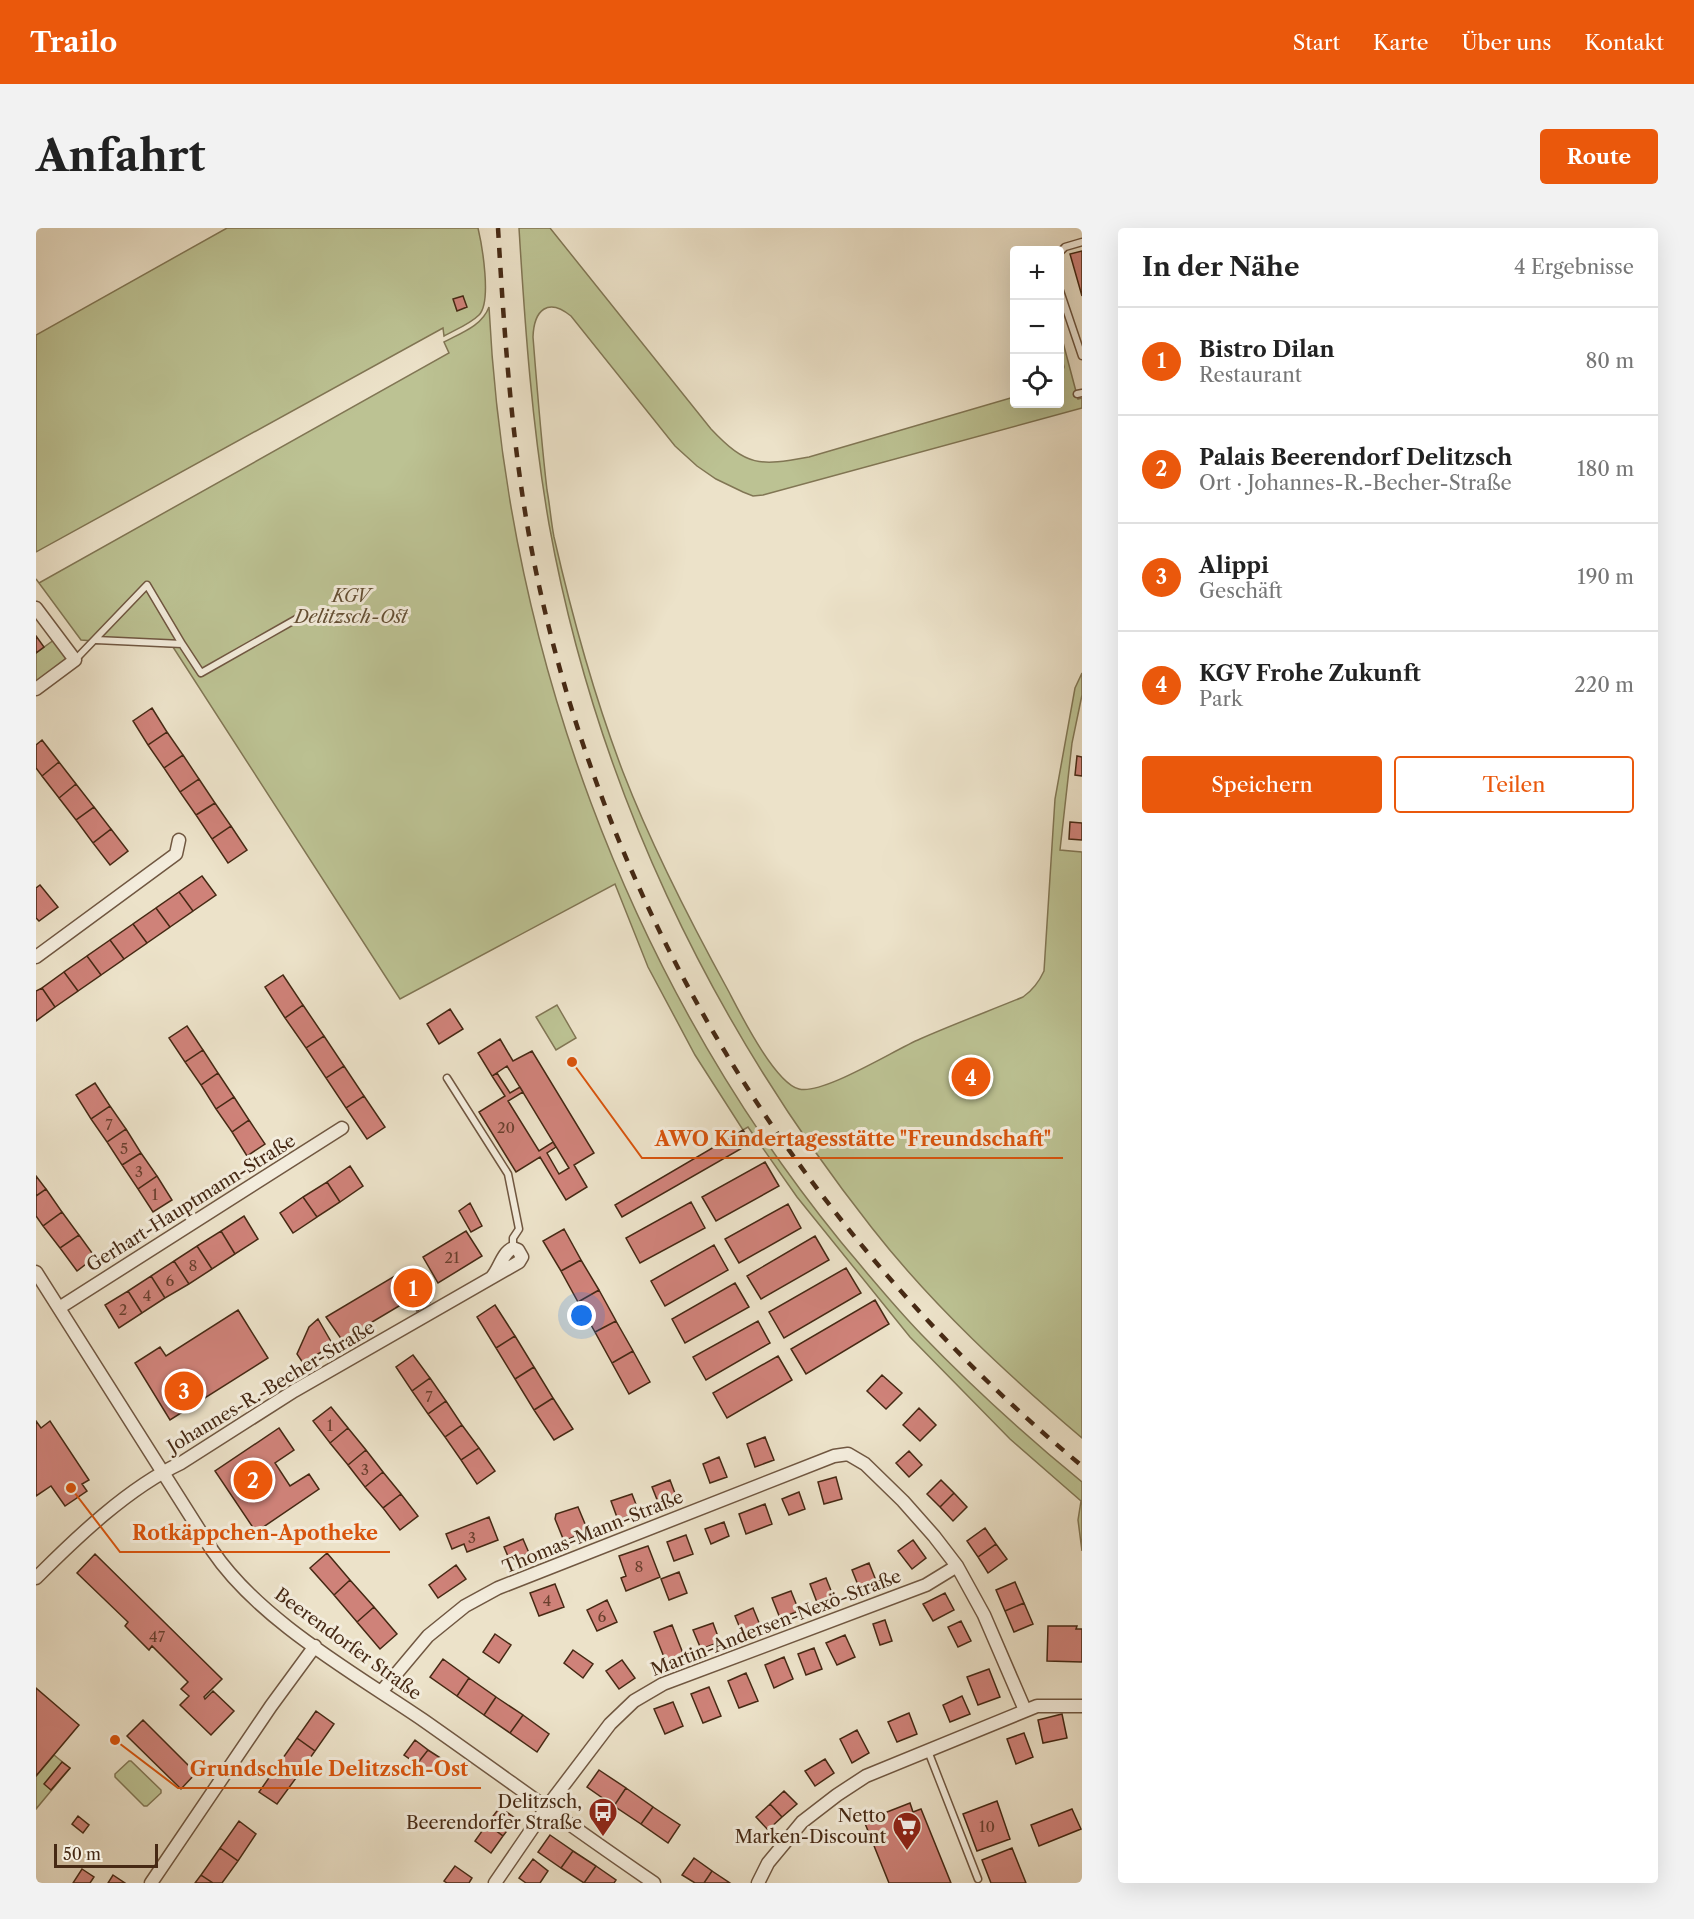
<!DOCTYPE html>
<html lang="de">
<meta charset="utf-8">
<style>
:root{--surface:#fff;--page:#f2f2f2;--text:#222;--muted:#767676;--line:#e0e0e0;--accent:#ea580c}
body{margin:0;font-family:"Libre Caslon Text",serif;background:var(--page);color:var(--text)}
.controls{position:absolute;right:18px;top:18px;display:grid;overflow:hidden;border-radius:6px;box-shadow:0 6px 24px #0002}
.controls button{width:54px;height:54px;display:grid;place-items:center;padding:0;border:0;border-bottom:2px solid var(--line);background:var(--surface);color:var(--text);font:30px sans-serif}
.scale{position:absolute;left:18px;bottom:15px;width:104px;box-sizing:border-box;padding-left:6px;border:3px solid #462914;border-top:0;font-size:16px;line-height:21px;white-space:nowrap;color:#462914;-webkit-text-stroke:4px #f3ecdc;paint-order:stroke}
.you{position:absolute;left:546px;top:1088px;width:21px;height:21px;margin:-15px;border:4px solid #fff;border-radius:50%;background:#1a73e8;box-shadow:0 0 0 9px #1a73e833}
.badge{display:grid;place-items:center;width:39px;height:39px;border-radius:50%;background:var(--accent);color:#fff;font-size:20px;font-weight:700}
.pin{position:absolute;translate:-50% -50%;border:3px solid #fff;box-shadow:0 2px 6px #0006}
.list{margin:0;padding:0;list-style:none}
h2{display:flex;justify-content:space-between;align-items:center;height:78px;margin:0;padding:0 24px;font-size:26px}
h2 small{font-size:20px;font-weight:400;color:var(--muted)}
.list li{display:grid;grid-template-columns:39px 1fr auto;gap:18px;align-items:center;box-sizing:border-box;height:108px;padding:0 24px;border-top:2px solid var(--line)}
.list b{display:block;font-size:22px;white-space:nowrap}
.list p{margin:0;font-size:20px;white-space:nowrap;color:var(--muted)}
.list em{font-size:20px;font-style:normal;color:var(--muted)}
.actions{display:flex;gap:12px;padding:18px 24px}
.actions a{flex:1;padding:14px 0;border:2px solid var(--accent);border-radius:6px;text-align:center;font-size:21px;color:var(--accent)}
.actions .main{background:var(--accent);color:#fff}
.icon{flex:none;width:33px;height:33px;fill:none;stroke:currentColor;stroke-width:2;stroke-linecap:round;stroke-linejoin:round}
.map{position:relative;flex:none;width:1046px;height:1655px;overflow:hidden;border-radius:6px}
header{display:flex;align-items:center;gap:36px;box-sizing:border-box;height:84px;padding:0 30px;background:var(--accent);color:#fff}
header strong{font-size:28px}
nav{display:flex;gap:33px;margin-inline-start:auto;font-size:21px}
.intro{display:flex;align-items:center;justify-content:space-between;box-sizing:border-box;height:144px;padding:0 36px}
h1{margin:0;font-size:42px}
.button{padding:15px 27px;border-radius:6px;background:var(--accent);color:#fff;font-size:21px;font-weight:700}
main{display:flex;gap:36px;padding:0 36px}
aside{flex:1;background:var(--surface);border-radius:6px;box-shadow:0 6px 24px #0002}
.map>svg:first-child{display:block}
</style>
<header>
<strong>Trailo</strong>
<nav><a>Start</a><a>Karte</a><a>Über uns</a><a>Kontakt</a></nav>
</header>
<div class="intro"><h1>Anfahrt</h1><a class="button">Route</a></div>
<main>
<div class="map">
<svg width="1046" height="1655" viewBox="0 0 1046 1655">
<rect width="100%" height="100%" fill="#ece2c9"/>
<filter id="stains"><feTurbulence type="fractalNoise" baseFrequency=".00333" numOctaves="4"/><feColorMatrix values="0 0 0 0 .2 0 0 0 0 .09 0 0 0 0 .02 0 0 0 .5 -.17"/></filter>
<radialGradient id="worn" r=".72"><stop offset=".6" stop-color="#630" stop-opacity="0"/><stop offset="1" stop-color="#630" stop-opacity=".3"/></radialGradient>
<path fill="#bcc293" stroke="#817654" stroke-width="1.5" d="M191 0H442C446 17 456 74 443 87 434 96 419 102 408 108L407 100 0 324V107Z
M483 0H514L675 201C711 239 723 238 773 229L978 169V176H1023L1024 151 1028 139 1024 121V103L1042 171 1046 170V180L727 267 717 268 707 264 680 251 661 238 639 218 535 88C512 69 498 82 497 109 501 160 505 211 511 262 514 278 515 294 518 309 536 388 558 468 587 544 616 619 654 693 693 764 705 787 739 855 763 861 787 867 858 822 884 811 918 796 953 783 987 769 997 762 1003 754 1008 743L1019 571 1039 460 1046 445V467L1036 515 1024 622 1046 624V1210C971 1146 897 1078 836 1000 673 793 560 556 513 296 496 198 489 99 483 0Z
M453 79C470 418 590 749 805 1014 831 1045 857 1077 885 1106 936 1159 990 1208 1046 1254V1323L1042 1292 1045 1273 974 1211 874 1109 761 969 712 899 707 902 659 827 612 739 579 656 364 771 137 419 45 412 0 351 3 355 413 125 408 114C425 105 446 98 453 79Z
M22 409 39 432 0 461V425Z
M521 777 540 810 520 822 500 789Z
M18 1527 34 1540 0 1581V1548Z
M93 1533H95L125 1562V1565L111 1578H108L79 1549V1546Z"/>
<path fill="#cf8279" stroke="#462914" stroke-width="1.5" d="M1046 23V68L1034 26Z
M427 68 431 79 421 83 417 71Z
M0 408 8 419 0 425Z
M116 480 131 504 112 517 97 493Z
M131 504 147 527 128 540 112 517Z
M6 512 23 534 6 548 0 540V517Z
M147 527 163 551 144 564 128 540Z
M1041 528 1046 529V548L1039 547Z
M23 534 40 556 23 570 6 548Z
M163 551 179 575 160 587 144 564Z
M40 556 58 579 40 592 23 570Z
M179 575 195 598 176 611 160 587Z
M58 579 75 601 57 615 40 592Z
M1034 594 1046 595V612L1033 611Z
M195 598 211 622 192 635 176 611Z
M75 601 92 623 74 637 57 615Z
M166 648 180 667 157 683 143 664Z
M4 657 22 679 3 693 0 690V660Z
M143 664 157 683 134 699 120 680Z
M120 680 134 699 111 715 97 696Z
M97 696 111 715 88 731 74 712Z
M74 712 88 731 65 747 51 728Z
M51 728 65 747 42 763 28 744Z
M28 744 42 763 19 779 6 760Z
M247 747 267 777 249 790 229 759Z
M6 760 19 779 0 793V763Z
M267 777 288 808 270 820 249 790Z
M414 781 427 801 403 816 391 796Z
M151 798 167 822 149 834 133 810Z
M288 808 308 838 290 850 270 820Z
M464 811 477 833 496 823 558 925 538 937 551 959 530 972 504 929 480 944 443 884 469 868 456 848 461 845 474 865 484 859 487 864 472 873 503 923 517 914 520 919 511 925 523 946 533 940 471 838 456 848 442 825Z
M167 822 182 845 165 857 149 834Z
M308 838 328 868 310 880 290 850Z
M182 845 198 869 180 881 165 857Z
M59 855 74 878 55 891 40 867Z
M328 868 349 899 331 911 310 880Z
M198 869 213 892 196 904 180 881Z
M74 878 90 901 71 914 55 891Z
M213 892 229 916 211 928 196 904Z
M90 901 105 925 86 937 71 914Z
M707 902 715 915 586 989 579 977Z
M105 925 121 948 102 961 86 937Z
M729 934 743 958 680 993 666 969Z
M314 938 327 958 304 974 291 954Z
M0 948 10 961 0 968Z
M121 948 136 972 117 984 102 961Z
M291 954 304 974 281 989 267 969Z
M10 961 26 984 7 998 0 988V968Z
M267 969 281 989 257 1005 244 985Z
M655 974 669 1000 604 1035 590 1010Z
M434 975 446 998 435 1004 423 983Z
M752 976 765 1000 703 1035 689 1011Z
M26 984 43 1007 24 1020 7 998Z
M208 988 222 1011 199 1026 185 1003Z
M528 1001 545 1032 525 1043 507 1013Z
M185 1003 199 1026 176 1041 161 1018Z
M430 1003 446 1028 402 1055 387 1029Z
M43 1007 59 1029 41 1043 24 1020Z
M779 1008 793 1032 725 1071 711 1048Z
M678 1017 692 1042 629 1078 615 1053Z
M161 1018 176 1041 153 1056 138 1033Z
M545 1032 563 1062 542 1074 525 1043Z
M138 1033 153 1056 129 1070 115 1048Z
M374 1039 394 1074 381 1083 373 1072 306 1112 290 1089Z
M810 1040 825 1065 748 1110 733 1084Z
M115 1048 129 1070 106 1085 92 1063Z
M699 1055 713 1079 649 1115 636 1091Z
M563 1062 580 1093 559 1104 542 1074Z
M92 1063 106 1085 83 1100 69 1077Z
M839 1072 853 1096 770 1146 755 1121Z
M459 1077 479 1108 460 1120 441 1089Z
M202 1082 232 1130 134 1192 99 1135 124 1119 130 1128Z
M282 1091 297 1117 267 1135 261 1126 273 1099Z
M580 1093 597 1123 576 1135 559 1104Z
M722 1093 734 1115 670 1152 657 1129Z
M479 1108 498 1139 479 1151 460 1120Z
M597 1123 614 1154 593 1166 576 1135Z
M377 1127 394 1150 376 1163 360 1139Z
M742 1128 756 1152 691 1190 677 1165Z
M498 1139 517 1170 498 1182 479 1151Z
M846 1147 866 1165 850 1181 831 1163Z
M394 1150 410 1173 392 1186 376 1163Z
M517 1170 537 1201 518 1212 498 1182Z
M410 1173 426 1197 409 1209 392 1186Z
M295 1179 312 1200 294 1215 277 1193Z
M883 1180 900 1197 884 1213 867 1197Z
M0 1193 5 1200 14 1193 53 1252 46 1256 51 1263 29 1278 15 1258 0 1268Z
M426 1197 443 1220 425 1232 409 1209Z
M243 1200 258 1222 239 1235 254 1258 273 1246 283 1261 220 1304 179 1243Z
M312 1200 330 1222 312 1237 294 1215Z
M729 1209 738 1232 719 1239 711 1216Z
M443 1220 459 1243 441 1256 425 1232Z
M330 1222 347 1244 329 1259 312 1237Z
M873 1223 886 1237 873 1249 860 1235Z
M683 1229 691 1249 674 1255 667 1236Z
M347 1244 365 1266 347 1280 329 1259Z
M800 1249 806 1271 788 1276 782 1254Z
M634 1252 640 1268 622 1274 616 1259Z
M905 1252 918 1265 904 1279 891 1266Z
M763 1264 769 1281 753 1287 746 1271Z
M918 1265 931 1279 917 1293 904 1279Z
M365 1266 382 1288 364 1302 347 1280Z
M596 1266 603 1284 582 1292 575 1273Z
M729 1276 736 1296 710 1306 703 1286Z
M542 1279 552 1303 528 1313 519 1291 520 1286Z
M453 1289 462 1312 431 1324 428 1316 416 1321 410 1306Z
M688 1294 693 1308 675 1316 669 1301Z
M949 1300 960 1316 942 1329 931 1313Z
M650 1307 657 1326 638 1333 631 1314Z
M487 1311 493 1325 474 1333 468 1319Z
M877 1312 890 1330 876 1341 862 1323Z
M960 1316 971 1331 952 1345 942 1329Z
M612 1318 624 1349 590 1363 585 1350 590 1348 583 1328Z
M291 1325 314 1352 298 1367 274 1340Z
M59 1326 186 1451 168 1469 169 1471 177 1463 198 1483 175 1507 144 1477 153 1468 145 1461 152 1454 116 1418 113 1422 89 1398 92 1394 41 1345Z
M833 1335 841 1355 824 1362 816 1342Z
M420 1337 430 1351 402 1370 393 1357Z
M643 1344 651 1365 633 1372 625 1351Z
M790 1350 798 1370 782 1377 774 1356Z
M314 1352 338 1379 321 1394 298 1367Z
M979 1354 988 1375 969 1383 960 1362Z
M519 1356 528 1379 503 1388 494 1365Z
M755 1363 763 1383 744 1390 736 1370Z
M909 1365 918 1382 897 1393 887 1376Z
M571 1372 581 1394 561 1403 551 1382Z
M988 1375 997 1396 978 1404 969 1383Z
M338 1379 361 1406 344 1421 321 1394Z
M717 1380 724 1397 706 1405 699 1388Z
M849 1392 856 1413 844 1417 837 1396Z
M925 1393 935 1413 922 1419 912 1399Z
M677 1395 684 1414 665 1421 657 1402Z
M636 1397 648 1428 630 1434 618 1404Z
M1012 1398H1041L1040 1401H1046V1434L1011 1433Z
M459 1406 475 1417 463 1435 447 1424Z
M809 1407 819 1429 801 1437 790 1415Z
M778 1420 786 1441 770 1447 762 1426Z
M537 1422 557 1436 547 1450 528 1435Z
M748 1429 757 1451 738 1460 729 1437Z
M407 1431 433 1450 421 1468 394 1449Z
M586 1432 599 1450 583 1461 570 1443Z
M953 1441 964 1469 942 1477 931 1449Z
M710 1445 722 1473 703 1480 692 1453Z
M433 1450 460 1469 448 1487 421 1468Z
M673 1459 685 1488 667 1495 655 1466Z
M0 1460 43 1497 0 1548Z
M926 1468 934 1486 914 1494 907 1477Z
M460 1469 487 1487 474 1505 448 1487Z
M637 1474 647 1498 629 1506 618 1481Z
M280 1483 298 1496 279 1523 261 1510Z
M873 1485 881 1506 861 1514 852 1494Z
M1026 1486 1031 1510 1007 1515 1002 1492Z
M487 1487 513 1506 501 1524 474 1505Z
M107 1492 160 1545 145 1561 91 1508Z
M821 1502 833 1525 816 1535 804 1511Z
M988 1505 997 1529 980 1536 971 1511Z
M261 1510 279 1523 260 1550 242 1537Z
M379 1512 392 1522 381 1536 368 1527Z
M392 1522 406 1531 395 1546 381 1536Z
M789 1531 798 1545 779 1558 769 1543Z
M26 1534 34 1540 15 1562 8 1556Z
M242 1537 260 1550 241 1576 223 1564Z
M563 1542 590 1560 578 1578 551 1559Z
M590 1560 617 1579 605 1596 578 1578Z
M748 1563 761 1576 746 1589 734 1576Z
M961 1573 974 1611 941 1623 927 1586Z
M874 1575 877 1584 885 1581 915 1655H853L828 1593Z
M734 1576 746 1589 732 1602 720 1589Z
M464 1579 480 1591 467 1608 451 1596Z
M617 1579 644 1597 632 1615 605 1596Z
M1036 1581 1045 1601 1003 1618 995 1597Z
M42 1588 53 1597 47 1605 36 1596Z
M203 1593 220 1606 202 1633 184 1620Z
M451 1596 467 1608 455 1625 439 1613Z
M514 1607 537 1623 525 1640 502 1624Z
M184 1620 202 1633 186 1655H177L165 1647Z
M976 1620 990 1655H955L946 1632Z
M537 1623 560 1638 548 1655 525 1640Z
M658 1630 676 1643 668 1655H659L646 1647Z
M497 1631 512 1643 504 1655H490L483 1650Z
M419 1638 436 1650 433 1655H411L408 1653Z
M560 1638 580 1652 578 1655H548Z
M46 1641 58 1649 54 1655H37Z
M676 1643 694 1655H668Z
M77 1647 89 1655H72Z
M165 1647 177 1655H159Z"/>
<g fill="none" stroke-linecap="round" stroke-linejoin="round">
<g stroke="#705741" stroke-width="9">
<path id="lane" d="M1023 25 1029 19 1046 14
M1023 60 1046 128
M1041 166 1046 165
M146 416 165 445 262 390
M39 432 111 357 146 416 60 412
M411 850 472 946 483 1001 477 1010V1020
M892 1523 942 1651"/>
</g>
<g stroke="#705741" stroke-width="15">
<path id="street" d="M0 380 39 432 0 461
M0 729 140 626 143 612
M0 1044 176 1322C223 1392 318 1445 387 1492 464 1546 540 1602 618 1655
M23 1080 306 900
M0 1350C41 1309 92 1260 145 1235L258 1163 483 1034 486 1029 482 1022 477 1020C466 1025 464 1040 456 1049
M345 1464 392 1408 429 1378 462 1360 798 1228 812 1226 829 1236 867 1273 898 1308 921 1338 948 1387 989 1482
M115 1655 235 1478 279 1418
M459 1655 511 1579 574 1496 598 1473 627 1456 890 1357 921 1338
M722 1655 732 1635 766 1594 801 1567 830 1548 1001 1478H1046"/>
</g>
<use href="#lane" stroke="#f3ecdc" stroke-width="6"/>
<use href="#street" stroke="#f3ecdc" stroke-width="12"/>
<path stroke="#462914" stroke-width="4.5" stroke-dasharray="10 10" stroke-linecap="butt" d="M462 0C469 118 477 237 502 353 578 702 771 1010 1046 1238"/>
</g>
<defs>
<g id="bus-pin" transform="scale(1.5)"><path d="M0 17L-7.5 6A9.5 9.5 0 1 1 7.5 6Z" fill="#8f2418" stroke="#f3ecdc"/><path d="M-5-6H5V4H4V6H2V4H-2V6H-4V4H-5ZM-3.5-4V0h7V-4ZM-3.5 1.2v1.5H-2V1.2ZM2 1.2v1.5H3.5V1.2Z" fill="#fff"/></g>
<g id="supermarket-pin" transform="scale(1.5)"><path d="M0 17L-7.5 6A9.5 9.5 0 1 1 7.5 6Z" fill="#8f2418" stroke="#f3ecdc"/><path d="M-6-5.5h2.5l.6 2H6L4.5 2H-2.5L-4.4-4H-6ZM-1.5 3.2a1.3 1.3 0 1 0 .1 0ZM3 3.2a1.3 1.3 0 1 0 .1 0Z" fill="#fff"/></g>
</defs>
<g fill-rule="evenodd">
<use href="#bus-pin" x="567" y="1584"/>
<use href="#supermarket-pin" x="871" y="1598"/>
</g>
<g text-anchor="middle" dominant-baseline="central" stroke-width="6" stroke-linejoin="round" paint-order="stroke">
<g font-size="15" fill="#683f2d">
<text x="73" y="896">7</text>
<text x="470" y="899">20</text>
<text x="88" y="920">5</text>
<text x="103" y="943">3</text>
<text x="119" y="966">1</text>
<text x="416" y="1029">21</text>
<text x="157" y="1037">8</text>
<text x="134" y="1052">6</text>
<text x="111" y="1067">4</text>
<text x="87" y="1081">2</text>
<text x="393" y="1168">7</text>
<text x="294" y="1197">1</text>
<text x="329" y="1241">3</text>
<text x="436" y="1309">3</text>
<text x="603" y="1338">8</text>
<text x="511" y="1372">4</text>
<text x="566" y="1388">6</text>
<text x="121" y="1408">47</text>
<text x="951" y="1598">10</text>
</g>
<g font-size="18" font-style="italic" fill="#644f34" stroke="#f3ecdc">
<text x="315" y="368">KGV<tspan x="315" dy="21">Delitzsch-Ost</tspan></text>
</g>
<g font-size="18" fill="#462914" stroke="#f3ecdc">
<text transform="translate(155 975) rotate(-32)">Gerhart-Hauptmann-Straße</text>
<text transform="translate(235 1159) rotate(-31)">Johannes-R.-Becher-Straße</text>
<text transform="translate(557 1304) rotate(-22)">Thomas-Mann-Straße</text>
<text transform="translate(740 1395) rotate(-21)">Martin-Andersen-Nexö-Straße</text>
<text transform="translate(312 1416) rotate(36)">Beerendorfer Straße</text>
</g>
<g font-size="18" fill="#462914" stroke="#f3ecdc" text-anchor="end">
<text x="546" y="1574">Delitzsch,<tspan x="546" dy="21">Beerendorfer Straße</tspan></text>
<text x="850" y="1588">Netto<tspan x="850" dy="21">Marken-Discount</tspan></text>
</g>
</g>
<path fill="none" stroke="#d8540d" stroke-width="2" d="M536 834L606 930H1027M35 1260L84 1324H354M79 1512L142 1560H445"/>
<g fill="#d8540d" stroke="#f3ecdc" stroke-width="2">
<circle cx="536" cy="834" r="6"/>
<circle cx="35" cy="1260" r="6"/>
<circle cx="79" cy="1512" r="6"/>
</g>
<g font-size="20" text-anchor="middle" font-weight="bold" fill="#d8540d" stroke="#f3ecdc" stroke-width="6" stroke-linejoin="round" paint-order="stroke">
<text x="817" y="918">AWO Kindertagesstätte "Freundschaft"</text>
<text x="219" y="1312">Rotkäppchen-Apotheke</text>
<text x="293" y="1548">Grundschule Delitzsch-Ost</text>
</g>
<rect width="100%" height="100%" filter="url(#stains)"/>
<rect width="100%" height="100%" fill="url(#worn)"/>
</svg>
<div class="controls">
<button>+</button>
<button>−</button>
<button><svg class="icon" aria-label="locate" viewBox="0 0 24 24"><circle cx="12" cy="12" r="6"/><path d="M12 2v4M12 18v4M2 12h4M18 12h4"/></svg></button>
</div>
<div class="scale">50 m</div>
<div class="you"></div>
<div class="pin badge" style="left:377px;top:1060px">1</div>
<div class="pin badge" style="left:217px;top:1252px">2</div>
<div class="pin badge" style="left:148px;top:1163px">3</div>
<div class="pin badge" style="left:935px;top:849px">4</div>
</div>
<aside>
<h2>In der Nähe<small>4 Ergebnisse</small></h2>
<ul class="list">
<li><span class="badge">1</span><div><b>Bistro Dilan</b><p>Restaurant</p></div><em>80 m</em></li>
<li><span class="badge">2</span><div><b>Palais Beerendorf Delitzsch</b><p>Ort · Johannes-R.-Becher-Straße</p></div><em>180 m</em></li>
<li><span class="badge">3</span><div><b>Alippi</b><p>Geschäft</p></div><em>190 m</em></li>
<li><span class="badge">4</span><div><b>KGV Frohe Zukunft</b><p>Park</p></div><em>220 m</em></li>
</ul>
<div class="actions"><a class="main">Speichern</a><a>Teilen</a></div>
</aside>
</main>
